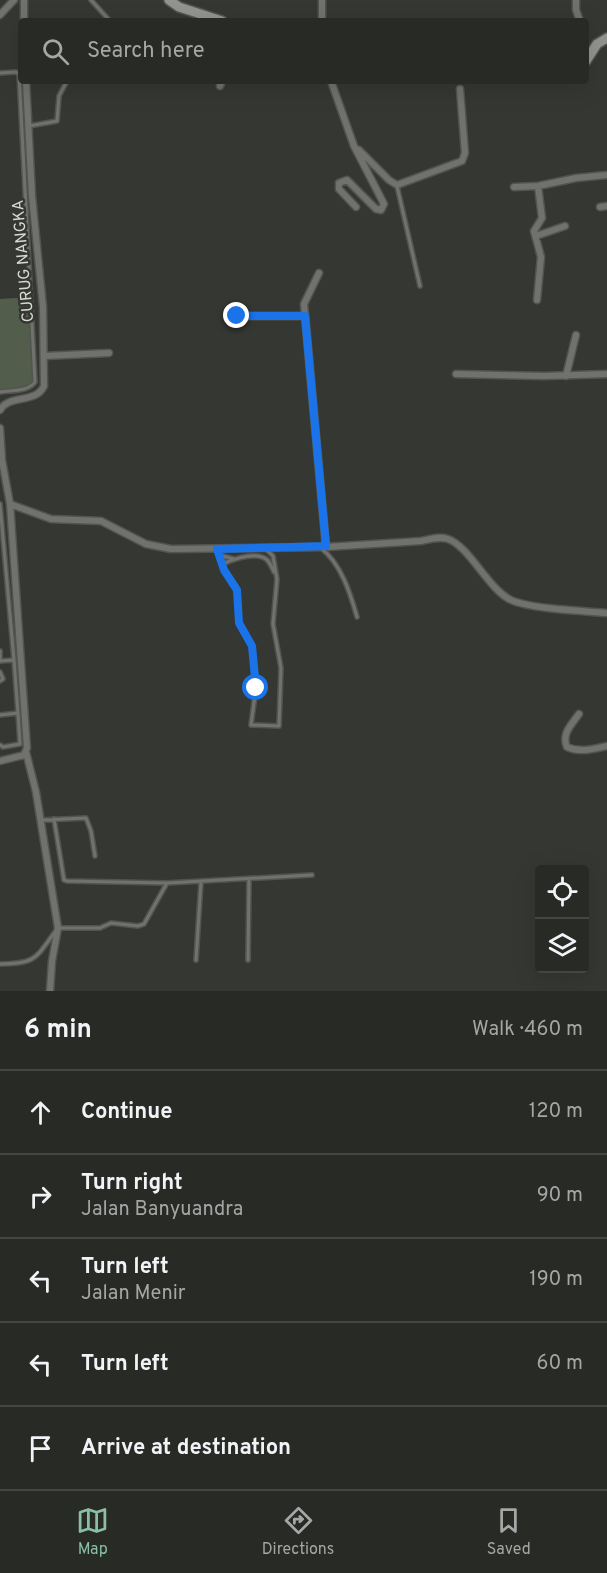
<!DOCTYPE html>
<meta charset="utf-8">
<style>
:root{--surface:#282a26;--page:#30322e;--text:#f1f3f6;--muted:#a5a7a7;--line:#444643;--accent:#8abfa5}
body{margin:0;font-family:Overpass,sans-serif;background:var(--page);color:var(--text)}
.controls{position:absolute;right:18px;bottom:18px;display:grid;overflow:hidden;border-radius:6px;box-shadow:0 6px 24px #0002}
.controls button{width:54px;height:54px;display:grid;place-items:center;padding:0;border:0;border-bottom:2px solid var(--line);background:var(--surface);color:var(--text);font:30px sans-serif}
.stop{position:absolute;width:18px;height:18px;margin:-14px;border:4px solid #1a73e8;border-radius:50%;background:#fff}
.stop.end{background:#1a73e8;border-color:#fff;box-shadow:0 2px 6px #0008}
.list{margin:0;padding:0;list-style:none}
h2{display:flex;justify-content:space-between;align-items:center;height:78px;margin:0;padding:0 24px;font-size:26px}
h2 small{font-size:20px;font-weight:400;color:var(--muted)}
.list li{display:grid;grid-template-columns:39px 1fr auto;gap:18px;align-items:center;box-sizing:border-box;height:84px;padding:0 24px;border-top:2px solid var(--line)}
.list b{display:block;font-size:22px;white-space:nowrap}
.list p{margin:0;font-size:20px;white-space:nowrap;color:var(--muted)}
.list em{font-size:20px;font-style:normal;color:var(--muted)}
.icon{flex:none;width:33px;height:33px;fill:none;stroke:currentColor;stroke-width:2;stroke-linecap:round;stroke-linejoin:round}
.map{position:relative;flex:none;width:607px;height:991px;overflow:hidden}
.search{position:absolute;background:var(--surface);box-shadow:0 6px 24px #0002;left:18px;right:18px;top:18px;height:66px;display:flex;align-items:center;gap:15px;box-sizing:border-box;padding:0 21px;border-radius:6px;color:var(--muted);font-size:22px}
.sheet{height:498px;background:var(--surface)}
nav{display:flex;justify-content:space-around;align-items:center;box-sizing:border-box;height:84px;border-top:2px solid var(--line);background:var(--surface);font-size:16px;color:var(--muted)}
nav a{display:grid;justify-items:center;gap:3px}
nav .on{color:var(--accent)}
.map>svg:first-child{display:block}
</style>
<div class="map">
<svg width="607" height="991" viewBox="0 0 607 991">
<rect width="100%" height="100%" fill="#353832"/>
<path fill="#525d4b" d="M34 297 35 387 0 393V299Z"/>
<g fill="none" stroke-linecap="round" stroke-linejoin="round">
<g stroke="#52554f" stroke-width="6">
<path id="lane" d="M91 0 110 21
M0 73 16 72 19 74 35 382C28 392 11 390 0 392
M29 126 57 121 59 96 67 81
M397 186 420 286
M0 504 14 660 0 661
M321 548C341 564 350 592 357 617
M217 549 224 570 237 590 239 623 252 646 256 688 251 725 279 726 281 668 273 624 277 579 273 556 266 549
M219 555 234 559
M222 564C234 559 255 551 266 559 270 562 272 568 274 572
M0 651V661
M0 672 3 679 0 681
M0 715 18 713 14 660
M0 745 3 747 20 744 18 713
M54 819 64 880 67 881 167 883 312 875
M42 820 86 818 91 831 95 856
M196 960 201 882
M248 960 249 879
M0 964C39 964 36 956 58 928H100L111 923 138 926 144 924 167 883"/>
</g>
<g stroke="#52554f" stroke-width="9">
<path id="street" d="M24 0V21
M576 0V10L580 21
M0 15 14 0
M322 21V0
M331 81 354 146 384 204 381 210 376 209 347 180 339 183V189L356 207
M220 86 222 81
M359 150 389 180 397 185 462 161 465 153 460 89
M514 187 538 186
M600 207 607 206
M536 236 565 226
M319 273 304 304 326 547
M537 300 541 257 534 231 542 218 538 186 576 178 607 175
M237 316H305
M44 356 109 353
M456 374 544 376 607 374
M566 376 576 335
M0 410C9 394 36 404 44 386L43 307 32 196 26 81
M0 428 2 460 10 504 27 748 24 755 0 761
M10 504 51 519 101 521 146 544 171 549 326 547 421 541C430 539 439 536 448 539 470 547 488 589 511 600 531 609 583 611 607 613
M579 714C572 724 561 734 567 747 580 753 594 749 607 746
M26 752 36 792 58 928 52 961 50 991"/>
</g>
<g stroke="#52554f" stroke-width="12">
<path id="secondary" d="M169 0 179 7 222 21
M586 61 597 44 607 38"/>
</g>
<use href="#lane" stroke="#717270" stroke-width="3"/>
<use href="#street" stroke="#717270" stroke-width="6"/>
<use href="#secondary" stroke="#91948f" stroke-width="9"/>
</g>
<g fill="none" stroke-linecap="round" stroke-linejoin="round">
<path stroke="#1a73e8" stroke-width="8" d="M237 316H305L326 546 217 549 224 570 237 590 239 623 252 646 256 688"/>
</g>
<g text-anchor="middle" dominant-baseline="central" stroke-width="5" stroke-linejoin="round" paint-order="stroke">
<g font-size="16" fill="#d7d9d5" stroke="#353832">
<text transform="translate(24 261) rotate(-95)">CURUG NANGKA</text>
</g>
</g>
</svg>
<div class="controls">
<button><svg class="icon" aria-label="locate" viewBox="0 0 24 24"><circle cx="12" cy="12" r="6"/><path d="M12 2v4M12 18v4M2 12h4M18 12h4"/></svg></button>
<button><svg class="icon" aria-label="layers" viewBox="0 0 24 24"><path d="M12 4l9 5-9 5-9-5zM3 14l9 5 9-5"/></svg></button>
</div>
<div class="stop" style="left:256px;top:688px"></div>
<div class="stop end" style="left:237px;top:316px"></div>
<div class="search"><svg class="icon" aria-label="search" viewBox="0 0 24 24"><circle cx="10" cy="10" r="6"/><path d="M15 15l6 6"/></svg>Search here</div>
</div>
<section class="sheet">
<h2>6 min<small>Walk · 460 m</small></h2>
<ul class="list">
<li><svg class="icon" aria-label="ahead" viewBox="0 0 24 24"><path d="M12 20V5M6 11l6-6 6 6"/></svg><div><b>Continue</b></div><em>120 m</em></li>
<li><svg class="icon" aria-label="right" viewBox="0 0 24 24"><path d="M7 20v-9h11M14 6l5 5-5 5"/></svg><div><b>Turn right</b><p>Jalan Banyuandra</p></div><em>90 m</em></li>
<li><svg class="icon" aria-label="left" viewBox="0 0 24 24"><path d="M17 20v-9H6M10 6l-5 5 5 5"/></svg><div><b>Turn left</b><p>Jalan Menir</p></div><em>190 m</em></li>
<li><svg class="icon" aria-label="left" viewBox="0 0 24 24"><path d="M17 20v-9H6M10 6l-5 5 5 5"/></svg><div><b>Turn left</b></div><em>60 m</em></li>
<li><svg class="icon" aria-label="arrive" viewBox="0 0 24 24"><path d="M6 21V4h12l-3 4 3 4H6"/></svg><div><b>Arrive at destination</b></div></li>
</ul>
</section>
<nav>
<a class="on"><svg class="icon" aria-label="map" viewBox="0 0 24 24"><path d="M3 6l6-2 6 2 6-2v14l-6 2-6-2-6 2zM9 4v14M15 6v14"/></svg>Map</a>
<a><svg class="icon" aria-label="directions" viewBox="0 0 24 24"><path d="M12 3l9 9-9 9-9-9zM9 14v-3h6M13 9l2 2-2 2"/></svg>Directions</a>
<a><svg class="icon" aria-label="saved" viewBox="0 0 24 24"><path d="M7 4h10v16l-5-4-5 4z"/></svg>Saved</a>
</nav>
